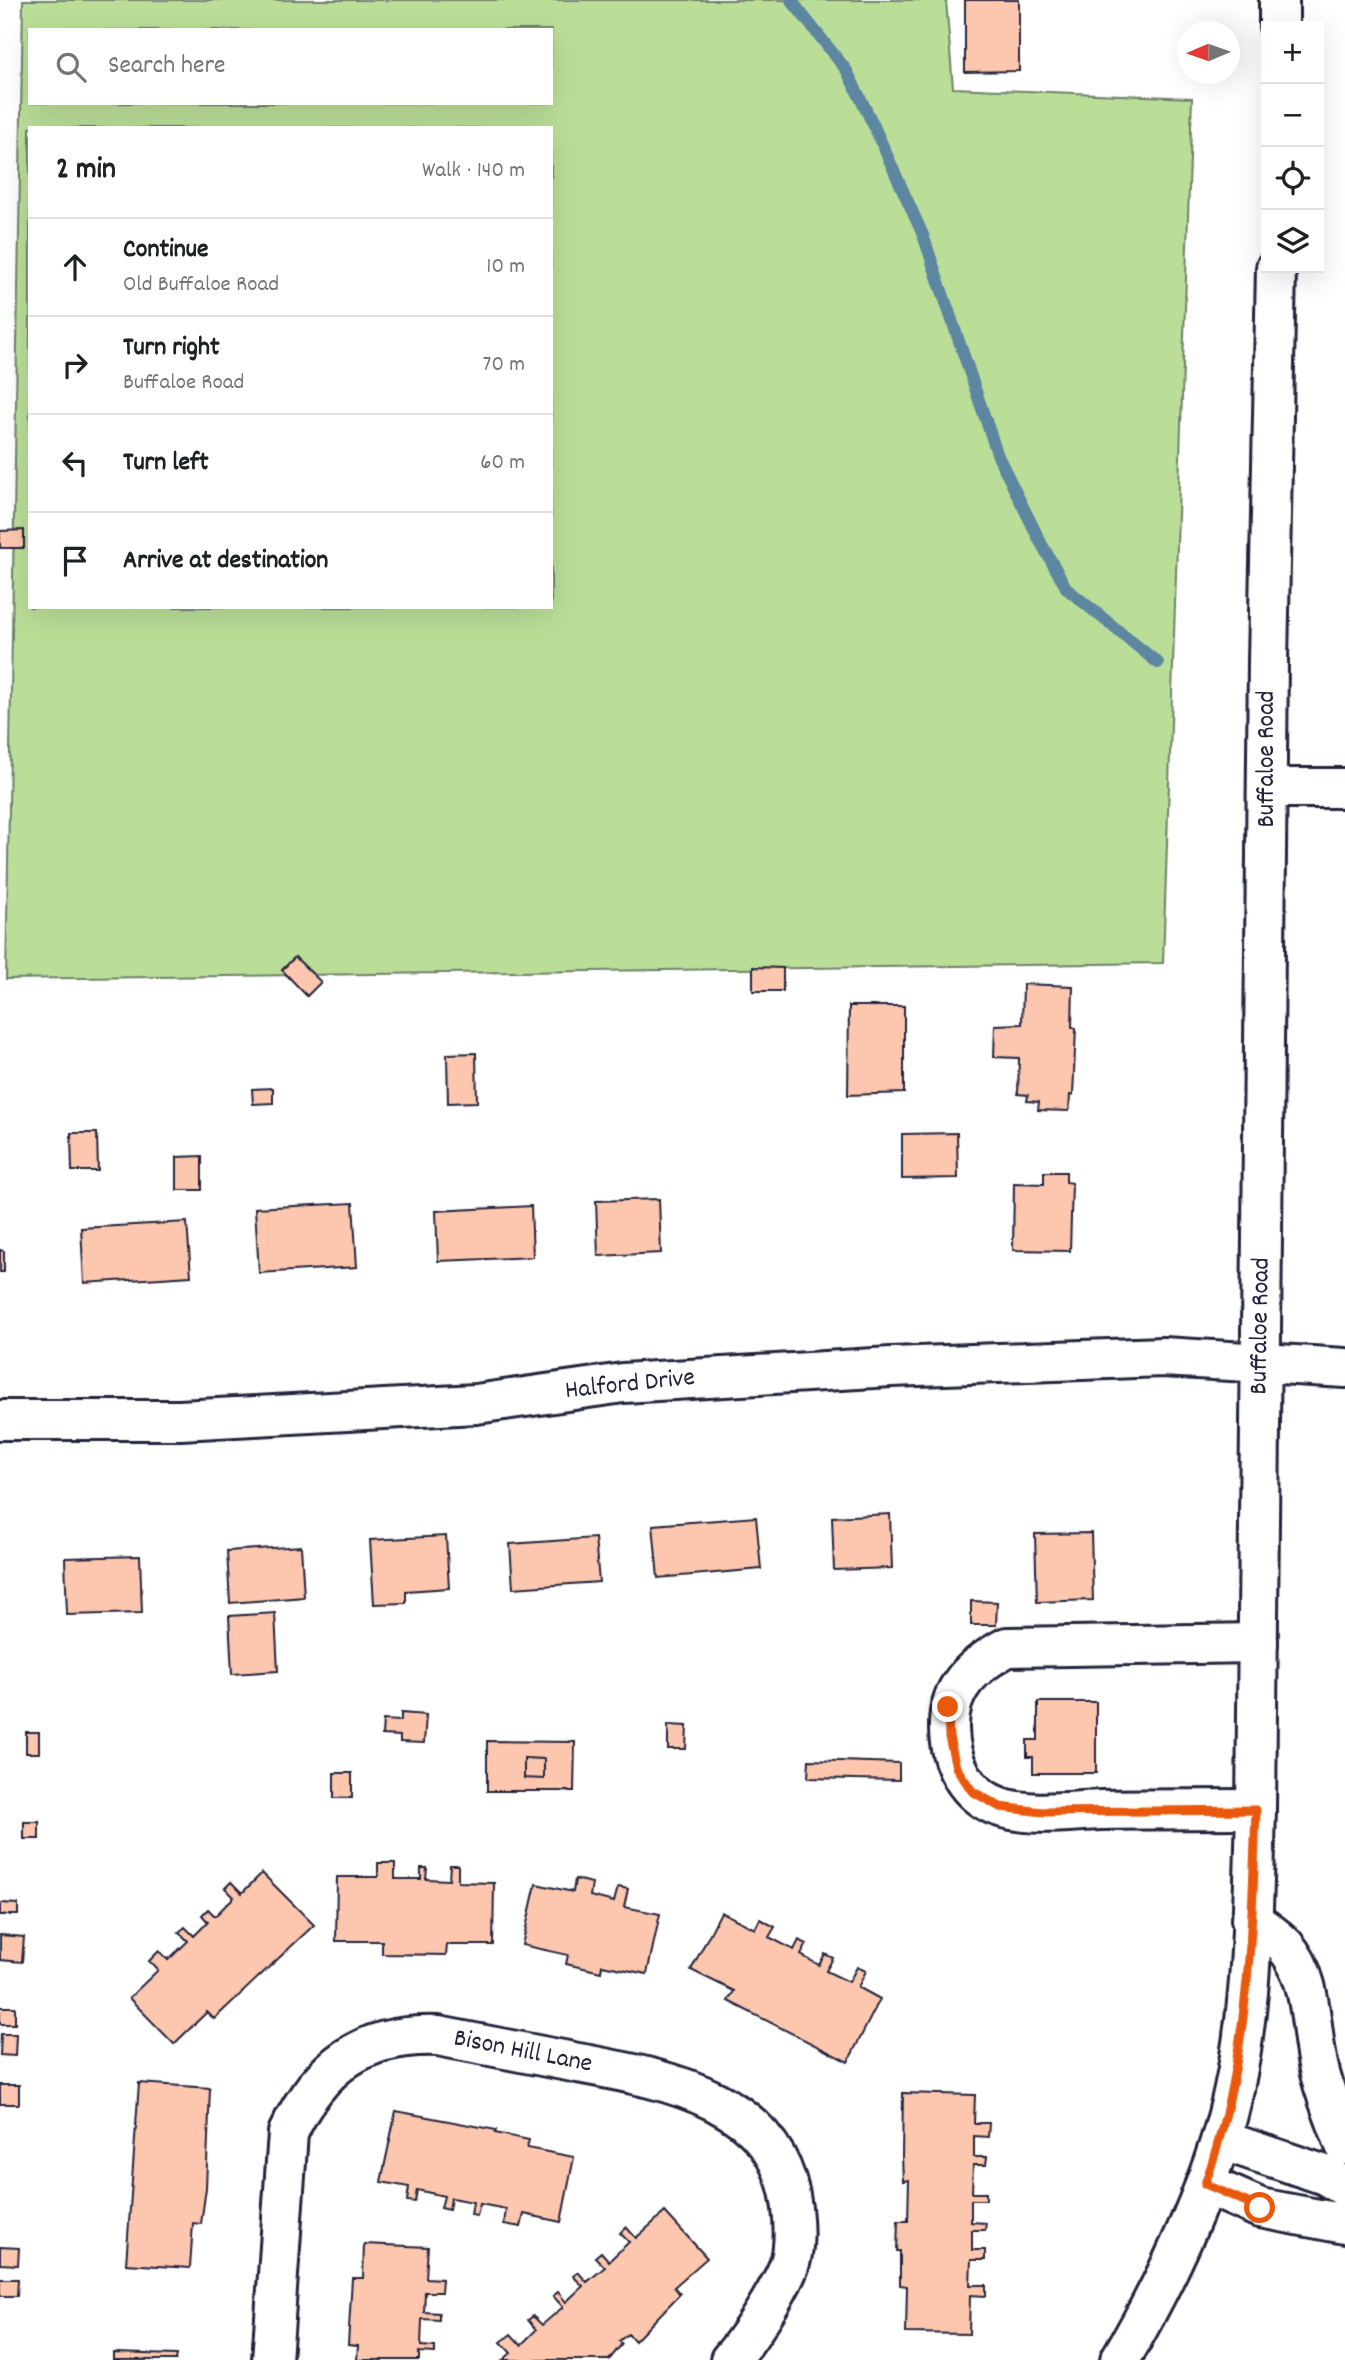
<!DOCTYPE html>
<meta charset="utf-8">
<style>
:root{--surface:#fff;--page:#f6f6f6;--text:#202124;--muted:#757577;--line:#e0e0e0}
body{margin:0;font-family:Dekko,sans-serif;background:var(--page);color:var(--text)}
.controls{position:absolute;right:21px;top:21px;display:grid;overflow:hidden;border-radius:0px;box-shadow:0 7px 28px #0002}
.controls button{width:63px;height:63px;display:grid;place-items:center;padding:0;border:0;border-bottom:2px solid var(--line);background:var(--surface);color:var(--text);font:35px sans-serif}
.compass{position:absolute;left:1177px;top:21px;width:63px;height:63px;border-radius:50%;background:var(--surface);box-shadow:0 7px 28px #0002;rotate:268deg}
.stop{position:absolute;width:21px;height:21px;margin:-16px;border:5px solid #ea580c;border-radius:50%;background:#fff}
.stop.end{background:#ea580c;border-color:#fff;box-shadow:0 2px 7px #0008}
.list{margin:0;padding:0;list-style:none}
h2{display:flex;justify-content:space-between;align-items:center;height:91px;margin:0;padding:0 28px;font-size:30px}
h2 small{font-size:23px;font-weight:400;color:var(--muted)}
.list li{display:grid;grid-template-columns:46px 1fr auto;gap:21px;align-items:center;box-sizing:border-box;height:98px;padding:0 28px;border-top:2px solid var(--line)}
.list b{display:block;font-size:26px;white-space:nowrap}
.list p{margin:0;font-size:23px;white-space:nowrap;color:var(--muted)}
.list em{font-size:23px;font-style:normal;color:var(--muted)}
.icon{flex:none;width:38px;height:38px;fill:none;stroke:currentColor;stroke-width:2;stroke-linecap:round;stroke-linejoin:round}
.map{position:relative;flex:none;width:1345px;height:2360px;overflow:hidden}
.search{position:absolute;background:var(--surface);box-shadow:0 7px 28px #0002;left:28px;top:28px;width:525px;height:77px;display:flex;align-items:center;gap:18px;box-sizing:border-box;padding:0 24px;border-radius:0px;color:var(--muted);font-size:26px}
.panel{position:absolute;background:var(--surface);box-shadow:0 7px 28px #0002;left:28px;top:126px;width:525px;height:483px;border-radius:0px}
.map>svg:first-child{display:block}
</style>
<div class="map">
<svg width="1345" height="2360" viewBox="0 0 1345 2360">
<rect width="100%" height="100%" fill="#fff"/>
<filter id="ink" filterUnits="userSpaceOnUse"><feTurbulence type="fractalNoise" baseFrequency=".0143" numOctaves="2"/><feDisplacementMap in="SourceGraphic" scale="14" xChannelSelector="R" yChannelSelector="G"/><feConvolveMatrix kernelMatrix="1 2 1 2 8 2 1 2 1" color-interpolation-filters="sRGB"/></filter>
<g filter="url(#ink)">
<path fill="#bade98" stroke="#6e806a" stroke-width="2" fill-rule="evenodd" d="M23 0H946L953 88 1192 98 1163 963 6 979ZM30 30H551V103H30ZM30 128H551V607H30Z"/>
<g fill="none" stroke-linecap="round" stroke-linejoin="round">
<path stroke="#5d86a1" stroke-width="12" d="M791 0 847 71 873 124 923 235 998 456 1041 543 1067 589 1158 663"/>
</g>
<path fill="#fcc7ae" stroke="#22223b" stroke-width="2" d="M965 0H1019V71L965 72Z
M24 530V548H0V531Z
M295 957 321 982 307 996 282 970Z
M753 967 783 968V991H753Z
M1023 984 1073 986 1072 1027 1076 1028 1073 1095H1070L1069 1111 1038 1110 1039 1102 1027 1101 1028 1095 1018 1094 1019 1058 994 1057 995 1025 1022 1024Z
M849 1006H904V1093L848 1095Z
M476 1053 477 1102 448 1103 447 1054Z
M273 1088V1103L253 1104 252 1089Z
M71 1133H97L98 1171H72Z
M957 1133 958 1178 902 1179V1134Z
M202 1156V1190H177V1157Z
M1044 1172H1066V1182L1072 1183 1070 1251 1013 1250 1014 1183 1044 1184Z
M659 1199 661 1253 598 1256 596 1201Z
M353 1203 357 1267 259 1273 255 1208Z
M531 1206 533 1257 438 1261 436 1211Z
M187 1222 191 1276 84 1283 81 1228Z
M0 1250 4 1251V1272H0Z
M890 1514 892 1568 834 1570 832 1517Z
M756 1517 761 1569 658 1578 653 1525Z
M1091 1533 1093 1600 1037 1602 1035 1534Z
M446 1536 449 1588 406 1591V1603L374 1604 370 1540Z
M595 1538 599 1582 513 1588 510 1544Z
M301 1546 304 1597 230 1603 227 1551Z
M140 1556 142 1613 67 1615 65 1558Z
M971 1601 997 1602 996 1625H971Z
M275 1613 278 1671 232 1674 229 1616Z
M1038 1702H1096V1773H1033V1757H1027V1740H1038Z
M401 1713 426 1715 424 1743 400 1742V1736L382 1735 383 1720 401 1721Z
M668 1725 687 1726 686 1749H668Z
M26 1732H39V1753H26Z
M487 1741 575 1742 574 1791H487Z
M524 1758 544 1759V1779L524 1778Z
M809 1760 899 1763V1780L808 1778Z
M334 1773H352V1798H334Z
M24 1822H39V1839H24Z
M378 1863H395V1879H421V1868H427L426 1879 449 1880 450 1865H458V1882L494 1883 493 1945H447L446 1955 382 1954V1941H336L337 1877H378Z
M262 1873 314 1925 214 2019 207 2012 174 2044 129 1998 158 1970 149 1961 159 1951 168 1960 188 1941 179 1932 185 1927 194 1936 208 1922 202 1915 208 1909 215 1916 234 1897 225 1888 231 1882 242 1893Z
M575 1879 592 1883 590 1896 614 1902 618 1887 628 1889 624 1907 660 1914 647 1974 602 1965 601 1972 566 1964 568 1955 522 1945 536 1884 573 1892Z
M0 1903 18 1904V1915H0Z
M721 1912 755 1929 760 1919 775 1927 769 1937 794 1950 799 1940 807 1944 801 1955 819 1965 825 1954 833 1958 826 1971 849 1982 857 1967 866 1971 858 1987 880 1999 848 2062 728 2001 734 1991 691 1970Z
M0 1935 24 1937 22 1962 0 1960Z
M0 2007H15V2024H0Z
M1 2034H16L15 2056 0 2055Z
M139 2083 210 2088 206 2188 201 2224 193 2223 190 2268 126 2264Z
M0 2085H19V2104H0Z
M903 2093 975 2095 974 2123H989L988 2137 974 2136V2157H987L986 2165H973L972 2193H986V2200H971V2222L986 2223 985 2230H972V2250H985V2260H971L970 2285H986V2296L970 2295 969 2334 906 2333 907 2286 900 2285V2251H897L898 2221H908L909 2180 903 2181 902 2156Z
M396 2111 496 2130 495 2133 529 2140 527 2148 574 2157 561 2222 524 2214 521 2227 504 2224 506 2209 480 2204 477 2216 471 2215 473 2202 451 2198 449 2210 441 2208 444 2196 417 2190 415 2202 407 2201 409 2187 381 2182Z
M665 2212 707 2258 674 2287 680 2294 635 2341 628 2334 619 2341 622 2344 609 2360H503L511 2353 501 2342 511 2334 521 2345 536 2330 528 2320 533 2316 542 2325 563 2307 553 2296 558 2292 566 2302 583 2286 573 2276 578 2272 587 2282 605 2267 595 2257 601 2252 609 2261 629 2242 620 2233 626 2227 636 2238Z
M364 2244 428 2247 426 2278 442 2279 441 2292H425L424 2312 439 2313V2320L422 2319 421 2346 435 2347V2353L419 2352V2360H357L358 2346 348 2345 352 2278H363Z
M0 2247 19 2248 18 2265 0 2264Z
M0 2279H18L17 2296H0Z
M114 2353 177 2355 176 2360H114Z"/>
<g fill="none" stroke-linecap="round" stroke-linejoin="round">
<g stroke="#22223b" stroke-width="44">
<path id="minor" d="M1268 788H1345
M0 1420H180L476 1404 623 1383 891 1367 1163 1357 1345 1368
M1256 1809C1204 1809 1153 1809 1101 1810 1070 1811 1030 1817 1000 1807 966 1796 949 1761 949 1728 948 1687 974 1665 1007 1647L1258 1643
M1251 1919C1262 1928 1276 1936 1285 1946 1314 1979 1309 2028 1319 2069 1325 2095 1336 2120 1345 2145
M1221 2140 1325 2175 1345 2187
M1205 2184 1260 2208 1345 2224
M272 2360 288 2133C319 2066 363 2033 438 2036 483 2045 528 2053 573 2062 664 2079 779 2097 792 2208 794 2225 795 2249 789 2266 779 2291 748 2340 730 2360"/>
</g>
<g stroke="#22223b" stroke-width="44">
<path id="major" d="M1279 0V26
M1120 2360C1160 2292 1196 2217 1220 2142 1253 2040 1253 1916 1256 1809L1268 662 1276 268"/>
</g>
<use href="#minor" stroke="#fff" stroke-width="38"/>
<use href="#major" stroke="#fff" stroke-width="38"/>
</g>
</g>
<g fill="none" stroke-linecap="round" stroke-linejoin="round" filter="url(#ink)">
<path stroke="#ea580c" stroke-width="9" d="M948 1707 949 1737 956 1767 972 1791 1000 1807 1044 1812 1256 1810C1252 1935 1248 2065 1205 2184L1260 2208"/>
</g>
<g text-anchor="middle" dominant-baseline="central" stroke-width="6" stroke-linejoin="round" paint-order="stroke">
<g font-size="26" fill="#22223b" stroke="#fff">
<text transform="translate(1267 759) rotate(-90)">Buffaloe Road</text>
<text transform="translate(1261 1326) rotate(-89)">Buffaloe Road</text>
<text transform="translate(630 1385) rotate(-6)">Halford Drive</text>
<text transform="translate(523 2052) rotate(11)">Bison Hill Lane</text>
</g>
</g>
</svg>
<div class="controls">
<button>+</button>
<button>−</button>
<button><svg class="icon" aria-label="locate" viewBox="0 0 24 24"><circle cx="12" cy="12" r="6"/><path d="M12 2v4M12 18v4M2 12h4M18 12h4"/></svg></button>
<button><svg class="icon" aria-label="layers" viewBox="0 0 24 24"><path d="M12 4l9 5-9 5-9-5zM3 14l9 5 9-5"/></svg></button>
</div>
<svg class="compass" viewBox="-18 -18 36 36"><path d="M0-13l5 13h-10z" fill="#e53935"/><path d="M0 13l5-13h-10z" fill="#757577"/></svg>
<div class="stop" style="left:1260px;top:2208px"></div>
<div class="stop end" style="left:948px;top:1707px"></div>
<div class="search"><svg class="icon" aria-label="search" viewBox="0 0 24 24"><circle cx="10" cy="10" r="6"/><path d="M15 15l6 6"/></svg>Search here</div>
<section class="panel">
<h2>2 min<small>Walk · 140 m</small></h2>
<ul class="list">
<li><svg class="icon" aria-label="ahead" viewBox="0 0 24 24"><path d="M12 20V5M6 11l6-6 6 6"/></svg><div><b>Continue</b><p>Old Buffaloe Road</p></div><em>10 m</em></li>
<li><svg class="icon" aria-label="right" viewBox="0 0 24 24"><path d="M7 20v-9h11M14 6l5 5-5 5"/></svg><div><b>Turn right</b><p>Buffaloe Road</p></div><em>70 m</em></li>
<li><svg class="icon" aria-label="left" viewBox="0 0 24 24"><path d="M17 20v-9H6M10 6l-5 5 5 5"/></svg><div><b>Turn left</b></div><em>60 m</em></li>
<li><svg class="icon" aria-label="arrive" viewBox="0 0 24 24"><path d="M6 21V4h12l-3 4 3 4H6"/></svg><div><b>Arrive at destination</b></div></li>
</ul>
</section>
</div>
